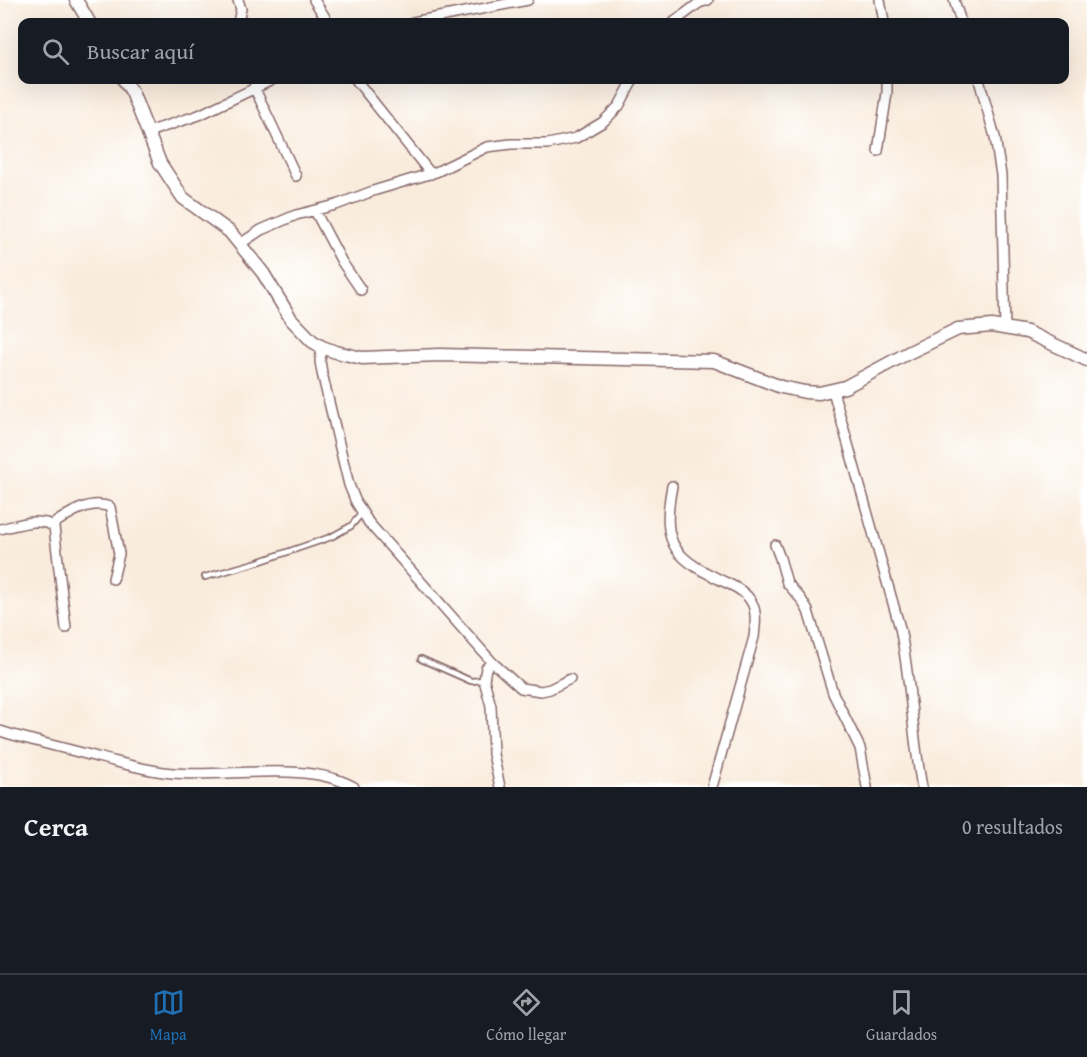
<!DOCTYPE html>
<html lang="es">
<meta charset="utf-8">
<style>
:root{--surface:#171b24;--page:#242831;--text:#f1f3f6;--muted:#9ea1a6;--line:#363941;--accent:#1f6fb2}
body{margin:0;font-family:"Gentium Book Plus",serif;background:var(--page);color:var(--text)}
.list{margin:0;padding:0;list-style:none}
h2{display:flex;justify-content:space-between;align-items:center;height:78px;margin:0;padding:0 24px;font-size:26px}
h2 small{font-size:20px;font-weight:400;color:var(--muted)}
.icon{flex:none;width:33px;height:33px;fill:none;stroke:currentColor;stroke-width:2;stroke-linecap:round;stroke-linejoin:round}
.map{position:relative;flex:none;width:1087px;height:787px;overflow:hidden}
.search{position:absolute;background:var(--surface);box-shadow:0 6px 24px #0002;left:18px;right:18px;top:18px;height:66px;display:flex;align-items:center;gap:15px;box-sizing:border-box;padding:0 21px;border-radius:12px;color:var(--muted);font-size:22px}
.sheet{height:186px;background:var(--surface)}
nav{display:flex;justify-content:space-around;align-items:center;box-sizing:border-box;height:84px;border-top:2px solid var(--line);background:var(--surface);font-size:16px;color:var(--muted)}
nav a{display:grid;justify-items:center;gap:3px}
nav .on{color:var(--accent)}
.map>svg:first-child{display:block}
</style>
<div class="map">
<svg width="1087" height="787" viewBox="0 0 1087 787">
<rect width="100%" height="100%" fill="#fff"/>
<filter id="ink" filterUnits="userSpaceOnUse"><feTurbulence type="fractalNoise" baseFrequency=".0167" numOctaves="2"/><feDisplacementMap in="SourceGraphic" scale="12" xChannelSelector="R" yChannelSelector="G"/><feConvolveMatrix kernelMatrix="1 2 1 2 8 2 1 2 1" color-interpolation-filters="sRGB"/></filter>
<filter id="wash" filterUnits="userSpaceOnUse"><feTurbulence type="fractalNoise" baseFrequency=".008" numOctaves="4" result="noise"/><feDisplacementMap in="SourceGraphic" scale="24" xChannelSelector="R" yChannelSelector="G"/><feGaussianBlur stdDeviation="1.35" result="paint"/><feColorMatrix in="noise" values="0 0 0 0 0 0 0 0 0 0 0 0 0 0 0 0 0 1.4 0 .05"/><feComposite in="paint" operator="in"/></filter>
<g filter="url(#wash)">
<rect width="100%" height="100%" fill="#f9ecdd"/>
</g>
<g filter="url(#ink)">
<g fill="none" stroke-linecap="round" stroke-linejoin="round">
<g stroke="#876769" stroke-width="8">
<path id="service" d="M205 577 258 562 331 537 351 526 362 513
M421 659 471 681 484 680"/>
</g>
<g stroke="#876769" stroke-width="12">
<path id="minor" d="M238 0 241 9 238 22
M314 0 328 22
M880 0 884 22
M954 0 961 22
M413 22 528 0
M674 22 699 3 708 0
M356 80 431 174
M979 80 995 137 1001 175 1005 329
M254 87 296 176
M148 132 199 115 272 80
M878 151 887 93V80
M315 211 342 262 361 290
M240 244 261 230 296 215 336 205 373 191 436 172 487 147 511 144H548L576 138 603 122 619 106 633 80
M322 347 320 361 322 373 349 485 356 502 369 523 492 662 521 688 541 691 550 689 570 679
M833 391 900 628C911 681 912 734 922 787
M672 486C660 548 676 559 729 584 738 588 749 595 753 605 757 615 755 627 754 637L712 787
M52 525C68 514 90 499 110 507L119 554 113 579
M0 529C15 526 41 516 54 527L66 628
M775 545 780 558 787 583 801 599 808 611 833 693 860 748 867 787
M492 662 486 668 484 680 491 706 493 754 500 787
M0 731C32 741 65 748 97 757 122 763 147 771 173 773 226 778 307 760 354 787"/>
</g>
<g stroke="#876769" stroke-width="15">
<path id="tertiary" d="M76 0 89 22
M124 80 132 92 160 163 183 198 230 232 263 273 291 319 312 341 322 347 336 352 362 358 439 355 714 361 781 387 805 392 819 393 845 387 908 353 958 329 992 326 1027 332 1087 360"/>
</g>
<use href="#service" stroke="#fff" stroke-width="4.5"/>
<use href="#minor" stroke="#fff" stroke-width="9"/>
<use href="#tertiary" stroke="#fff" stroke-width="12"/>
</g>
</g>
</svg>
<div class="search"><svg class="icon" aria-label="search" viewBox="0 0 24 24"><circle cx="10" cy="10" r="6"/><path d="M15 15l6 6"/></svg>Buscar aquí</div>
</div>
<section class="sheet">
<h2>Cerca<small>0 resultados</small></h2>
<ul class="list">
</ul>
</section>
<nav>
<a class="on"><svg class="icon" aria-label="map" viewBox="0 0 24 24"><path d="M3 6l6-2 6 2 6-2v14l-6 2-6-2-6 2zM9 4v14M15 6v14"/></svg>Mapa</a>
<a><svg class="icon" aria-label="directions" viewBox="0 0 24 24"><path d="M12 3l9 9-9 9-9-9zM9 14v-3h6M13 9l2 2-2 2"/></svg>Cómo llegar</a>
<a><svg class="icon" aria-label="saved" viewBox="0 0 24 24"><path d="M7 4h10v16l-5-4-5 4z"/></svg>Guardados</a>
</nav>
